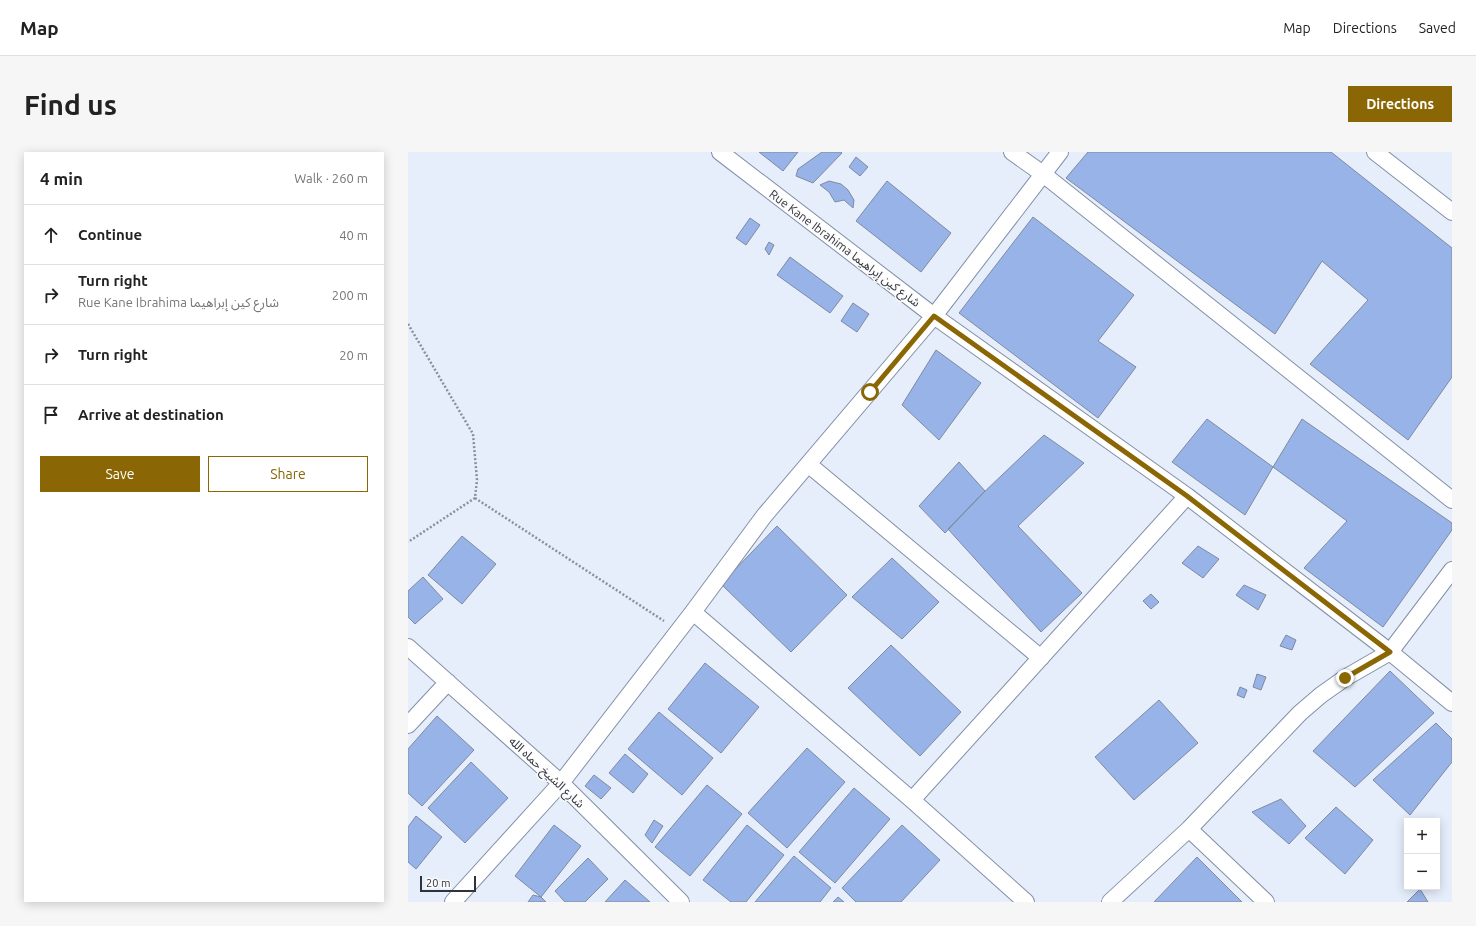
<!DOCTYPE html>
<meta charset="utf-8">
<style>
:root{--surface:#fff;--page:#f6f6f6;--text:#222;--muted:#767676;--line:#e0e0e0;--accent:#8a6604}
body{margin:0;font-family:Ubuntu,"Noto Sans Arabic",sans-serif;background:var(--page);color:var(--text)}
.controls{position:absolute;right:12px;bottom:12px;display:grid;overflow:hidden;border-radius:0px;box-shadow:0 2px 10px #0003}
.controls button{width:36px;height:36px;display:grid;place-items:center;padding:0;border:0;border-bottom:1px solid var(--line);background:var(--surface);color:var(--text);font:20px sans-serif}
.scale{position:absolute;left:12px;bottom:10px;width:56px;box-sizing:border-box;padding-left:4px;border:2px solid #2f333d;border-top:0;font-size:11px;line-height:14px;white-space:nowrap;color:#2f333d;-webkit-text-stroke:3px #fbfbfb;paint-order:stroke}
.stop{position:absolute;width:12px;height:12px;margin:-9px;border:3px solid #8a6604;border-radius:50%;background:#fff}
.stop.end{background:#8a6604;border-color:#fff;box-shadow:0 1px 4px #0008}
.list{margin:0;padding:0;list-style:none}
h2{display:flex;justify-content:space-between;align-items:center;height:52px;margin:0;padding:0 16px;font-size:17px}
h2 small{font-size:13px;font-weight:400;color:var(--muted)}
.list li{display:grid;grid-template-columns:26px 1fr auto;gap:12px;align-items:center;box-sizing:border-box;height:60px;padding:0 16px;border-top:1px solid var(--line)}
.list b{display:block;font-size:15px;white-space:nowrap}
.list p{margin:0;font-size:13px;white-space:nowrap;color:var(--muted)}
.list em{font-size:13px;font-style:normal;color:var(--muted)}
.actions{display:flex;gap:8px;padding:12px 16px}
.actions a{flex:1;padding:9px 0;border:1px solid var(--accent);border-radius:0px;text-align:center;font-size:14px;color:var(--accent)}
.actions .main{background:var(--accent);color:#fff}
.icon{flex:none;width:22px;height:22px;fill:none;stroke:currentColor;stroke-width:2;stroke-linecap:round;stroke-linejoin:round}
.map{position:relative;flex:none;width:1044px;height:750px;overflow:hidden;border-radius:0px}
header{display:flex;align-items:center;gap:24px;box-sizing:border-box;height:56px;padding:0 20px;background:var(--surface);border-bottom:1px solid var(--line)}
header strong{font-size:19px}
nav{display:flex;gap:22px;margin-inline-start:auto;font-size:14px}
.intro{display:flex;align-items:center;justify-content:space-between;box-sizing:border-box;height:96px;padding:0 24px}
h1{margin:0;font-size:28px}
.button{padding:10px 18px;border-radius:0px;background:var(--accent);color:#fff;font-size:14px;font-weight:700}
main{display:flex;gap:24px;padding:0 24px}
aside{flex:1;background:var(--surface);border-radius:0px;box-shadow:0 2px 10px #0003}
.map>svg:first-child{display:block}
</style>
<header>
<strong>Map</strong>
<nav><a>Map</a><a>Directions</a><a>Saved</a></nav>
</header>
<div class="intro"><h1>Find us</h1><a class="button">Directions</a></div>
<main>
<aside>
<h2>4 min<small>Walk · 260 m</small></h2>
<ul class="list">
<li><svg class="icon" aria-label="ahead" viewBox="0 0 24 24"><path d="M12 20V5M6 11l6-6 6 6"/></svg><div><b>Continue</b></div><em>40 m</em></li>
<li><svg class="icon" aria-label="right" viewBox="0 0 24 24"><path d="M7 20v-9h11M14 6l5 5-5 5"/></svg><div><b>Turn right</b><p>Rue Kane Ibrahima شارع كين إبراهيما</p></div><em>200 m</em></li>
<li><svg class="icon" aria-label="right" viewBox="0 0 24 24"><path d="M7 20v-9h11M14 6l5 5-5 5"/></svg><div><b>Turn right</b></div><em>20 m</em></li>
<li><svg class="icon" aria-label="arrive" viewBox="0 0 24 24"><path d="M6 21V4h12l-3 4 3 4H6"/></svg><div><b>Arrive at destination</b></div></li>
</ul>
<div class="actions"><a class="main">Save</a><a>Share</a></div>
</aside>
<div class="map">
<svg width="1044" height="750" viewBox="0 0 1044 750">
<rect width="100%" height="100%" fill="#e6eefc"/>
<path fill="#98b3e8" stroke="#7e8aa0" d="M351 0H390L375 19Z
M414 0H433L434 1 405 31 388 24 390 17Z
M680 0H923L1044 96V225L1000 288 902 212 960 148 914 109 867 182 658 26Z
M448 5 460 15 452 24 441 15Z
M421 29 433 32 440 38 446 48 445 56 436 48 427 50 421 40 412 33Z
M479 29 543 81 513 120 448 69Z
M625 65 726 143 690 189 728 215 690 266 551 161Z
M342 66 352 73 338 93 328 86Z
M361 90 366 93 361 103 357 97Z
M382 105 435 144 422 161 369 123Z
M445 151 461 162 449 180 433 169Z
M528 198 573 231 531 288 494 253Z
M799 267 865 315 837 363 764 310Z
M894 267 1044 371V378L975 475 896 416 939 369 865 315Z
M636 283 676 311 610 374 674 441 633 480 540 377 572 344Z
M551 310 577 339 537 381 511 354Z
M369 374 439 443 383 500 313 432Z
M54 384 88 412 54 452 20 423Z
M790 394 811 407 795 426 774 411Z
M484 406 531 450 494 487 444 445Z
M15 425 35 447 7 472 0 465V439Z
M836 433 858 443 850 458 828 443Z
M743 442 751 450 743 457 735 449Z
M878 483 888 488 884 498 872 494Z
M483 493 553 560 512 604 440 536Z
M297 511 351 555 313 601 260 557Z
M982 519 1026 561 947 635 905 599Z
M849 522 858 525 853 538 845 535Z
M832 535 839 538 836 546 829 543Z
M751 548 790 591 726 648 687 605Z
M251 560 305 606 274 643 220 597Z
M29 564 66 598 14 654 0 641V597Z
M1028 571 1044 587V610L1002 663 965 628Z
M399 596 437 630 379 696 340 661Z
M217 602 240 622 225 641 201 621Z
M63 610 100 646 57 691 20 656Z
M186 623 203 636 193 647 177 634Z
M299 633 334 662 282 724 247 695Z
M446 636 482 667 427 731 391 700Z
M873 647 898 674 881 692 844 660Z
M928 655 965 688 937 722 897 686Z
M8 664 34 685 8 717 0 710V675Z
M246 668 255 674 244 691 237 683Z
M146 673 173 694 133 745 107 724Z
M339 673 376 703 338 750H323L295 728Z
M494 673 532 708 493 750H448L434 736Z
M386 704 423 736 412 750H347Z
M789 705 834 750H746Z
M180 706 200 727 177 750H157L147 739Z
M217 728 242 750H197Z
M1012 737 1020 750H999Z
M125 743 133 745 138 750H120Z
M430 745 436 750H425Z"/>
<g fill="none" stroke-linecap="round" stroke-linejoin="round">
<g stroke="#838fa5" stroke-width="18">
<path id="minor" d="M312 0 526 164 779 344 982 500 1044 551
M604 0 635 22 1044 348
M967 0 1044 60
M400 312 633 506
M285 460 504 648 618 750
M0 495 153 631 273 750
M0 573 40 530
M504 648 779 344
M781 677 858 750
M45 750 153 631 285 460 356 364 526 164 652 0
M702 750 781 677 892 561 913 543 937 526 982 500 1044 418"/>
</g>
<path stroke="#8a909c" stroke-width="2.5" stroke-dasharray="2 2" stroke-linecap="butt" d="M0 172 65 282 69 328 67 346 0 390
M67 346 256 469"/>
<use href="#minor" stroke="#fff" stroke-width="16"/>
</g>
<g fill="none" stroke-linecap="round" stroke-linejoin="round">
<path stroke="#8a6604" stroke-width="5" d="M462 240 526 164 779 344 982 500 937 526"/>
</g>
<g text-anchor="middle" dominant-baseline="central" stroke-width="3" stroke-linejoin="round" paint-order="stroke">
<g font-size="12" fill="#2f333d" stroke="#fbfbfb">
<text transform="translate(437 96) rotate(37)">Rue Kane Ibrahima شارع كين إبراهيما</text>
<text transform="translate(139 620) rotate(43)">شارع الشيخ حماه الله</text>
</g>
</g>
</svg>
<div class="controls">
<button>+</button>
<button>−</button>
</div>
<div class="scale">20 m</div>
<div class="stop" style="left:462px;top:240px"></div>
<div class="stop end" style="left:937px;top:526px"></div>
</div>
</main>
